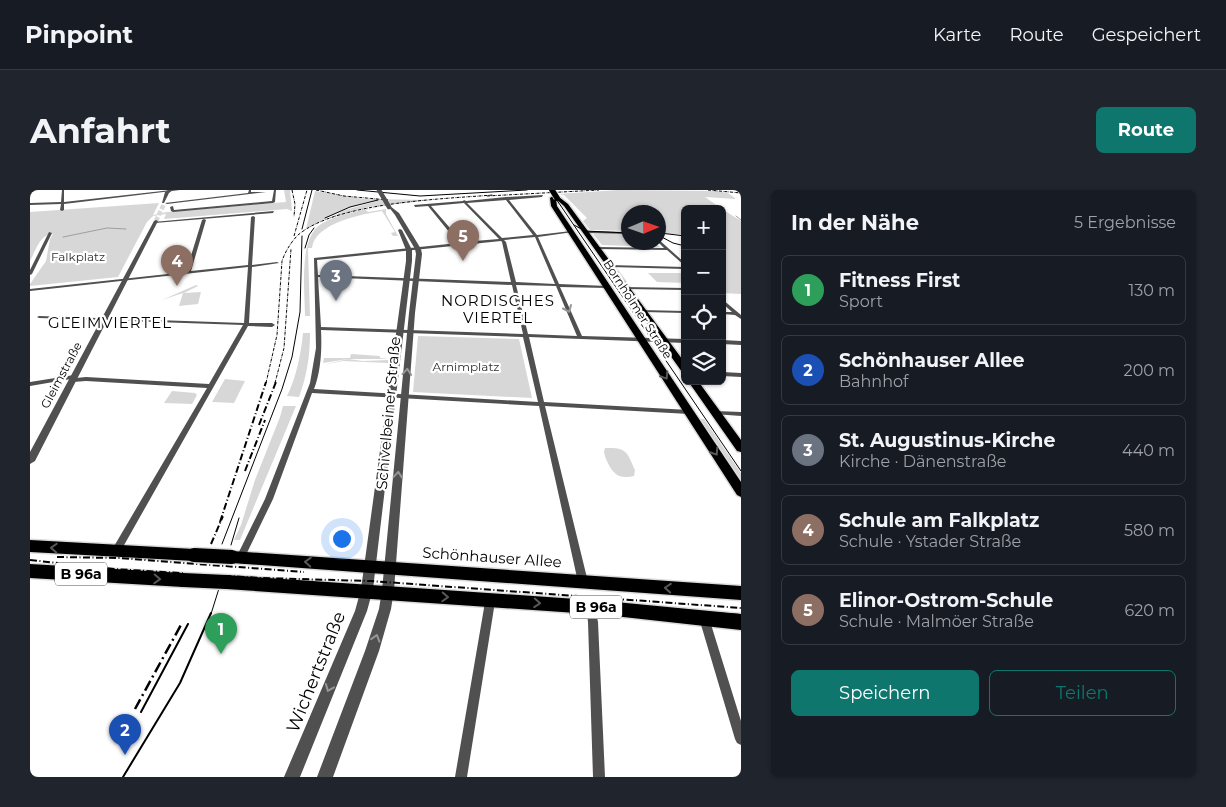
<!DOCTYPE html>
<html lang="de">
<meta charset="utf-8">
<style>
:root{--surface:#171b24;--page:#20242c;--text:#f1f3f6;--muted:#9ea1a6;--line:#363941;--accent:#0f766e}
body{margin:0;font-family:Montserrat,sans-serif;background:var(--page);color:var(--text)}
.controls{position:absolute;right:15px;top:15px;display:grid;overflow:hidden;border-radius:8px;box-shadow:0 1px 4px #0004}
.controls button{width:45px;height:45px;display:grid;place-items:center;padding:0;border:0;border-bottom:1px solid var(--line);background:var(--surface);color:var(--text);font:25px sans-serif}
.compass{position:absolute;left:591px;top:15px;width:45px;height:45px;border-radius:50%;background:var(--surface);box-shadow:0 1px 4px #0004;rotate:88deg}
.you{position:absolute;left:311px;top:348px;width:18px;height:18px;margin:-12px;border:4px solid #fff;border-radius:50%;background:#1a73e8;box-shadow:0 0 0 8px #1a73e833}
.badge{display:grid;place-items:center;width:32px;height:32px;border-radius:50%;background:var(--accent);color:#fff;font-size:16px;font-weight:700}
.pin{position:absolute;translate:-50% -41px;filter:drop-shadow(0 1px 2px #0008)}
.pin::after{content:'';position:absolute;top:26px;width:18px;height:15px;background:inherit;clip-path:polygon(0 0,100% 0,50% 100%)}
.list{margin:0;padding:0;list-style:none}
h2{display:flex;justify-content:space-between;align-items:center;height:65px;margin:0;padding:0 20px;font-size:21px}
h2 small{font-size:16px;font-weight:400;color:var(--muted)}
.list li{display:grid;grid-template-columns:32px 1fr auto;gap:15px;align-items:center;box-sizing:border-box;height:70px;margin:0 10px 10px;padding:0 10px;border:1px solid var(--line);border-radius:8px}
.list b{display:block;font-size:19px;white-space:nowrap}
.list p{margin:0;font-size:16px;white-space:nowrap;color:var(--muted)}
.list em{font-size:16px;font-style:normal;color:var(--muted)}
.actions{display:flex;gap:10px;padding:15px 20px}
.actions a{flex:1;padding:11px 0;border:1px solid var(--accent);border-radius:8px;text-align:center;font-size:18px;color:var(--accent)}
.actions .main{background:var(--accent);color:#fff}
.icon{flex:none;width:28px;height:28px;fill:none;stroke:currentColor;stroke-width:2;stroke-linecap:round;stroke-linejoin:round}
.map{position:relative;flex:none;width:711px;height:587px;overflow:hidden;border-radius:8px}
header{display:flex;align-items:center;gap:30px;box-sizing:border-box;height:70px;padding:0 25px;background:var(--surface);border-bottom:1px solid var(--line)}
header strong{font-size:24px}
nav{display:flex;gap:28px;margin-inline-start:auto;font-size:18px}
.intro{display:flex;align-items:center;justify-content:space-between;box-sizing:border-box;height:120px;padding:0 30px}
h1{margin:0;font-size:35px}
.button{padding:12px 22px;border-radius:8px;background:var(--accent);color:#fff;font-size:18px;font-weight:700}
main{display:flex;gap:30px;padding:0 30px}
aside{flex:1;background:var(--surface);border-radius:8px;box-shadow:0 1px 4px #0004}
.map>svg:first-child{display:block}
</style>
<header>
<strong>Pinpoint</strong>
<nav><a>Karte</a><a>Route</a><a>Gespeichert</a></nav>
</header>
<div class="intro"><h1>Anfahrt</h1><a class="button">Route</a></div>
<main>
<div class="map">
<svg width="711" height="587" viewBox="0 0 711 587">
<rect width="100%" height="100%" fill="#fff"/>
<path fill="#d7d7d7" d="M254 0H260L262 21 257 19 134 29 136 24 123 26 117 32 88 87 0 96V94L16 71 20 49 23 44C10 44 6 60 0 71V22L129 13 123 25 137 22 256 12Z
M588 0 686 1 698 3 706 9 675 7 692 19H655V45L629 43 628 22H598V41L560 40 553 31 557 28 534 5 528 4Z
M285 1 334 9 402 10 338 17 297 29 315 20 347 11C321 13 299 27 276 39Z
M354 16 336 20 338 22 356 19V24L368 46H363L361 43 365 42 352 21C332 24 285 33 282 58H278L280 126H275C275 102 268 48 291 34 309 23 334 20 354 16Z
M692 19 711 31V104L692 103Z
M563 44H598V52L625 53 630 57 572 55Z
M618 83H651L655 88V93L627 92Z
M166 95 168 96 154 103 171 102 168 114 149 116 153 103 132 110Z
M273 143H280C280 165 277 186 269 207L257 206C266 188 271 164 273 143Z
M388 146 489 149 502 208 383 202Z
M321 164 350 166V168L359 169H318L333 171 359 170 358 173 313 171 293 175 318 169 293 173 294 168H320Z
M195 189 215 191 204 213 182 212Z
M142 201 165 203 167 205 162 214 134 213Z
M253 216H266L210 350H204L211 335 225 290 250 227Z
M667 229H674L711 283V294Z
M575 258C597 257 597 262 605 280L604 286C588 290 582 283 576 269 575 265 573 263 575 258Z"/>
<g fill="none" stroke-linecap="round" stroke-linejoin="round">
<path stroke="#9e9e9e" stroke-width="1" d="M706 26 711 30
M33 47 77 38 96 39"/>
<path stroke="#d9d9d9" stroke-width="4.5" stroke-dasharray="4.5 2" stroke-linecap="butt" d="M126 31 134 14"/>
<g stroke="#dbdbdb" stroke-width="3">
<path id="primary" d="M523 6 529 7 538 14 655 173V183L652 182 534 16 526 9 527 16 711 292V307L707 305 521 16 520 8Z
M658 191H668L711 250V262L707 261Z
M0 350 164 359 169 361 171 365 169 369 164 371 0 362Z
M202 361 711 396V410L202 373 197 371 195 367 197 363Z
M0 374 153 383 158 385 161 390 158 395 153 397 0 388Z
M196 385 575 411 711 424V440L575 425 196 399 191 397 188 392 191 387Z"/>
</g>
<path fill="#505050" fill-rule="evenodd" d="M32 0H34V12L141 0H150L34 14V20L32 21 30 20 31 14 0 15V13L31 12Z
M219 0H221V2H236L137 14 135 13 218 3Z
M244 0H246L245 12 243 13 143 22 141 21 140 17 143 16 144 20 242 11Z
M513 5 512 7 479 10 507 45 541 41 543 42 508 47 529 94 577 96 579 97 577 98 530 97 552 146 655 149V153L499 147 514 212 659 220 662 222 659 224 515 216 558 392 556 395 553 396 550 395 548 392 509 216 282 203 243 309 213 371 210 372 207 371 206 368 235 309 280 193 286 158 284 68 428 53 398 16 385 17 384 15 433 11 434 10 436 11 476 7ZM476 10 503 45 472 48 437 13ZM434 13 469 49 432 52 401 16ZM505 47 525 94 486 92 476 52 474 50ZM471 51 472 52 481 92 288 85 287 70ZM288 87 482 95 493 144 291 137ZM486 95 526 96 547 146 498 144ZM291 140 493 147 508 212 284 199C291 181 292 159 291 140Z
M244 21 243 23 125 33 123 32Z
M223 26 225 27 222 75 247 72 249 73 222 77 219 133H242L245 135 242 137 218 136 89 364 86 365 83 364 82 361 83 358 177 198 56 191 43 192 41 191V189L0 196V192L44 185 46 186V188L56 187 179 194 213 135 9 128 7 127 9 126 214 133 218 77 0 101V99L156 82 172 30 174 29 176 30 161 81 218 75 221 27Z
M556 41 598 42V44L555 43Z
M19 42 22 43 2 84 0 85V80Z
M628 49 655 73V76L637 60 567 59 565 58 567 57 634 58 628 52Z
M579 75 655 77V79L580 77H579Z
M594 97 655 98V100L596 99H594Z
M692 109 711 125V129L705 125 692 124V122H702L692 113Z
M611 120 655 121V123L613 122 611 121Z
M692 150 711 151V155L692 154Z
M692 182 711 183V187L692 186Z
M686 221 711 222V226L684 224 683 223Z
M458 406 461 407 464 418 437 587H425L454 418 453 410 455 407Z
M561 413 564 414 568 432 575 587H563L558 432 556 417 558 414Z
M674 423 677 425 679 428 711 531V555L707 553 705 549 669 428 671 425Z"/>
<path fill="#505050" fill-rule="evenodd" d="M138 0H143L139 3 134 13H132L135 2Z
M358 16H360L369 23 391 59 392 64 385 123 364 400 361 419 349 461 303 587H287L335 461 349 419 352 400 379 123 386 64 385 59 365 25Z
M126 30 128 31 5 271 0 274V262L124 31Z
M370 39 372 40 382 60V71L343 399 337 421 270 587H254L325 421 331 399 376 71V60L368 40Z"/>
<use href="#primary" fill="#000" fill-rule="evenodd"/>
<path stroke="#000" stroke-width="1" d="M327 0 390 6 497 0
M520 0 711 281
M295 28 320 17 348 10
M544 35 555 41 598 43
M272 39 282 0
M630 43 655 46
M628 45 643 53 655 56
M275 58 279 45 284 38
M192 354 252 199 262 167 270 122 272 46
M201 355 209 328
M0 360 448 387 711 408
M0 377 574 414 697 424
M181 424 191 392"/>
<path stroke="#000" stroke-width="2" d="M682 423 711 425
M111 522 158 434
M93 587 150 493 181 423"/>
<path stroke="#000" stroke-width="1" stroke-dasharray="3 1 0.5 1" stroke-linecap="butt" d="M262 0 265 14 264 27
M286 0 314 6 358 10
M678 0 711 3
M457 6 569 0
M264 46 277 0
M236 193 247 145 252 71C255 62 261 52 268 45 307 12 413 9 463 5
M245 193 254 158 261 59"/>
<path stroke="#000" stroke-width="2" stroke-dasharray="7 2.5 1 2.5" stroke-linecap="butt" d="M229 235 246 192
M215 281 235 230
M190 332 236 192
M181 354 193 326
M27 367 88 368 274 382
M0 370 84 379 231 388 341 391 711 418"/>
<path stroke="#000" stroke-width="2.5" stroke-dasharray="11 4 2 4" stroke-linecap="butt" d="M105 519 152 433"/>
<g stroke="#dbdbdb" stroke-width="7" stroke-linecap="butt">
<path id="primary-bridge-far1" d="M522 0 527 8"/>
</g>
<g stroke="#dbdbdb" stroke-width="17" stroke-linecap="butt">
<path id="primary-bridge" d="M164 365 202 367
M153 390 196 392"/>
</g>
<path stroke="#505050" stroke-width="4.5" d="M349 0 359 17"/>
<use href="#primary-bridge-far1" stroke="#000" stroke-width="5.5"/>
<use href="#primary-bridge" stroke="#000" stroke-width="14"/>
</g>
<defs><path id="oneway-chevron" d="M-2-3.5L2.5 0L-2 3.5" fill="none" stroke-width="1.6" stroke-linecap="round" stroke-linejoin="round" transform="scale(1.25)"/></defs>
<g stroke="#969696">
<use href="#oneway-chevron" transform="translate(538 119) rotate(66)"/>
<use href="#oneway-chevron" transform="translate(377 182) rotate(-85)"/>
<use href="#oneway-chevron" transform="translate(368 285) rotate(-85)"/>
<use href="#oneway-chevron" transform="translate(346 448) rotate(-73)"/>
<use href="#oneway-chevron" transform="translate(299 498) rotate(112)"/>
</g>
<g stroke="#595959">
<use href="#oneway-chevron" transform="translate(635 186) rotate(57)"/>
<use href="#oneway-chevron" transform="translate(685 262) rotate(57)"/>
<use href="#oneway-chevron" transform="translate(24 358) rotate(-177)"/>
<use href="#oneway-chevron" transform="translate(278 372) rotate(-177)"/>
<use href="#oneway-chevron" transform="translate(127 389) rotate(3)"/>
<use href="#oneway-chevron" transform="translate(638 398) rotate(-176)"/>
<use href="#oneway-chevron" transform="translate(415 407) rotate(3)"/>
<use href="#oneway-chevron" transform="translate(507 413) rotate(4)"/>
</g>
<g text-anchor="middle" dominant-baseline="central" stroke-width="4.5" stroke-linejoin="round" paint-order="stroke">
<g font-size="12" fill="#2e2e2e" stroke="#fff">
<text x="48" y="66">Falkplatz</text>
<text x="436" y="176">Arnimplatz</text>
</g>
<g font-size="12" fill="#000" stroke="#fff">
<text transform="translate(608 119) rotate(57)">Bornholmer Straße</text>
<text transform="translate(31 185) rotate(-62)">Gleimstraße</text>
</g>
<g fill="#fff" stroke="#4c4c4c" stroke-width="1">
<rect x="25" y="372.5" width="52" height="23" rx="4"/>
<rect x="540" y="405.5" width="52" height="23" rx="4"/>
</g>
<g font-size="14" font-weight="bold" fill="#000">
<text x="51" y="384">B 96a</text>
<text x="566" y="417">B 96a</text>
</g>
<g font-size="15" letter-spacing="1" fill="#000" stroke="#fff">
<text x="468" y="110">NORDISCHES<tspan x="468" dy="17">VIERTEL</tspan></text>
<text x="80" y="132">GLEIMVIERTEL</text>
</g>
<g font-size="15" fill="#000" stroke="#fff">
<text transform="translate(358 223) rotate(-85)">Schivelbeiner Straße</text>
<text transform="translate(462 367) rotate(4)">Schönhauser Allee</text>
</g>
<g font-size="18" fill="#000" stroke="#fff">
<text transform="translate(286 482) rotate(-68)">Wichertstraße</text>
</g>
</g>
</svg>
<div class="controls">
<button>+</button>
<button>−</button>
<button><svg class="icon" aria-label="locate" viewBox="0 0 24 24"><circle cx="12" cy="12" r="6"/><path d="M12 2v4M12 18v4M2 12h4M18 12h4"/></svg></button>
<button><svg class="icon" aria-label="layers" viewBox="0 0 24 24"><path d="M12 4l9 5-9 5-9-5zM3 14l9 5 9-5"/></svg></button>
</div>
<svg class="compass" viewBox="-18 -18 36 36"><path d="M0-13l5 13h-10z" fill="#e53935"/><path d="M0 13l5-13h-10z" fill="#9ea1a6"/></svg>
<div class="you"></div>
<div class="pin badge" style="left:191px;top:464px;background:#2e9e5b">1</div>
<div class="pin badge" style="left:95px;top:565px;background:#1a4fb4">2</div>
<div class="pin badge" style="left:306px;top:111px;background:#6b7280">3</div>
<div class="pin badge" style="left:147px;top:96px;background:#8d6e63">4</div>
<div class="pin badge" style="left:433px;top:71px;background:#8d6e63">5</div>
</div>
<aside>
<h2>In der Nähe<small>5 Ergebnisse</small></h2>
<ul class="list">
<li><span class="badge" style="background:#2e9e5b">1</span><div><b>Fitness First</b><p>Sport</p></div><em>130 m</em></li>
<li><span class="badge" style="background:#1a4fb4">2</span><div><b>Schönhauser Allee</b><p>Bahnhof</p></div><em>200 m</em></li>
<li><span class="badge" style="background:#6b7280">3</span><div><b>St. Augustinus-Kirche</b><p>Kirche · Dänenstraße</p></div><em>440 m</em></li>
<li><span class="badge" style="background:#8d6e63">4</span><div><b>Schule am Falkplatz</b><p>Schule · Ystader Straße</p></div><em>580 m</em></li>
<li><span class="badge" style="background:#8d6e63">5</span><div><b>Elinor-Ostrom-Schule</b><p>Schule · Malmöer Straße</p></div><em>620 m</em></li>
</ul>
<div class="actions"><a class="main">Speichern</a><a>Teilen</a></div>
</aside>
</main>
